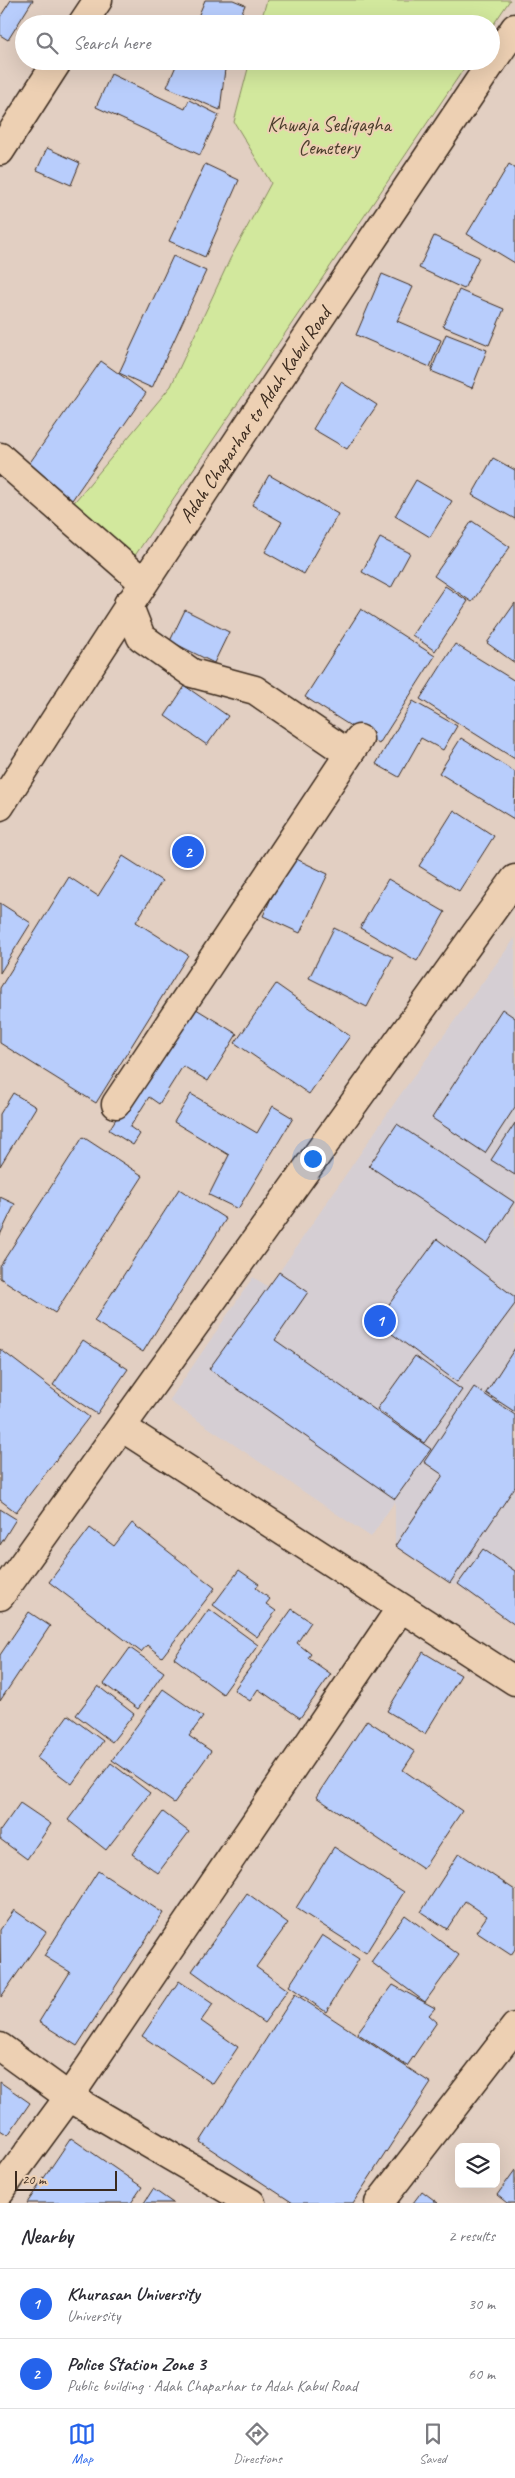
<!DOCTYPE html>
<meta charset="utf-8">
<style>
:root{--surface:#fff;--page:#f2f2f3;--text:#2b2b33;--muted:#7c7c81;--line:#e1e1e2;--accent:#2563eb}
body{margin:0;font-family:Caveat,sans-serif;background:var(--page);color:var(--text)}
.controls{position:absolute;right:15px;bottom:15px;display:grid;overflow:hidden;border-radius:8px;box-shadow:0 5px 20px #0002}
.controls button{width:45px;height:45px;display:grid;place-items:center;padding:0;border:0;border-bottom:1px solid var(--line);background:var(--surface);color:var(--text);font:25px sans-serif}
.scale{position:absolute;left:15px;bottom:12px;width:102px;box-sizing:border-box;padding-left:5px;border:2px solid #3b2a1e;border-top:0;font-size:14px;line-height:18px;white-space:nowrap;color:#3b2a1e;-webkit-text-stroke:4px #edd0b3;paint-order:stroke}
.you{position:absolute;left:312px;top:1158px;width:18px;height:18px;margin:-12px;border:4px solid #fff;border-radius:50%;background:#1a73e8;box-shadow:0 0 0 8px #1a73e833}
.badge{display:grid;place-items:center;width:32px;height:32px;border-radius:50%;background:var(--accent);color:#fff;font-size:16px;font-weight:700}
.pin{position:absolute;translate:-50% -50%;border:2px solid #fff;box-shadow:0 1px 5px #0006}
.list{margin:0;padding:0;list-style:none}
h2{display:flex;justify-content:space-between;align-items:center;height:65px;margin:0;padding:0 20px;font-size:21px}
h2 small{font-size:16px;font-weight:400;color:var(--muted)}
.list li{display:grid;grid-template-columns:32px 1fr auto;gap:15px;align-items:center;box-sizing:border-box;height:70px;padding:0 20px;border-top:1px solid var(--line)}
.list b{display:block;font-size:19px;white-space:nowrap}
.list p{margin:0;font-size:16px;white-space:nowrap;color:var(--muted)}
.list em{font-size:16px;font-style:normal;color:var(--muted)}
.icon{flex:none;width:28px;height:28px;fill:none;stroke:currentColor;stroke-width:2;stroke-linecap:round;stroke-linejoin:round}
.map{position:relative;flex:none;width:515px;height:2203px;overflow:hidden}
.search{position:absolute;background:var(--surface);box-shadow:0 5px 20px #0002;left:15px;right:15px;top:15px;height:55px;display:flex;align-items:center;gap:12px;box-sizing:border-box;padding:0 18px;border-radius:28px;color:var(--muted);font-size:19px}
.sheet{height:205px;background:var(--surface)}
nav{display:flex;justify-content:space-around;align-items:center;box-sizing:border-box;height:70px;border-top:1px solid var(--line);background:var(--surface);font-size:14px;color:var(--muted)}
nav a{display:grid;justify-items:center;gap:2px}
nav .on{color:var(--accent)}
.map>svg:first-child{display:block}
</style>
<div class="map">
<svg width="515" height="2203" viewBox="0 0 515 2203">
<rect width="100%" height="100%" fill="#e2cfc2"/>
<filter id="ink" filterUnits="userSpaceOnUse"><feTurbulence type="fractalNoise" baseFrequency=".02" numOctaves="2"/><feDisplacementMap in="SourceGraphic" scale="10" xChannelSelector="R" yChannelSelector="G"/><feConvolveMatrix kernelMatrix="1 2 1 2 8 2 1 2 1" color-interpolation-filters="sRGB"/></filter>
<g filter="url(#ink)">
<path fill="#d5ced3" d="M515 938V1625L458 1585 450 1583 395 1546V1501L371 1537 169 1401 253 1277 269 1287 400 1095Z"/>
<path fill="#d2e89d" stroke="#86895e" d="M267 0H510L491 28V24H260Z
M250 61H469L134 557 71 506 171 386 230 259 271 183 234 122Z"/>
<path fill="#b8cdfc" stroke="#3b2a1e" d="M11 0H33L8 40 0 35V17Z
M205 0H233L245 5 237 24H195Z
M178 61H226L220 110 167 87Z
M111 74 185 109 189 100 219 115 200 155 96 107Z
M47 148 80 163 71 185 37 170Z
M205 164 239 180 205 257 169 241Z
M509 164 515 168V263L467 234Z
M434 236 479 257 464 289 419 268Z
M173 256 206 271 152 388 119 373Z
M382 274 413 287 397 321 441 340 430 367 356 335Z
M459 290 504 309 489 345 443 326Z
M446 334 487 350 472 388 431 371Z
M101 361 146 393 70 503 24 471Z
M341 382 377 405 347 449 313 429Z
M493 458 515 470V519L472 495Z
M269 475 338 514 304 574 265 552 282 522 252 505Z
M416 480 452 501 430 537 395 516Z
M472 521 510 547 472 602 434 576Z
M380 538 410 553 391 588 362 572Z
M445 586 468 601 435 651 412 635Z
M515 603V663L487 643Z
M361 609 435 656 379 744 305 697Z
M185 610 229 632 214 663 170 641Z
M455 644 515 681V759L420 699Z
M185 686 228 716 207 745 165 716Z
M413 701 457 726 443 750 421 738 399 777 376 764Z
M461 738 515 772 514 819 439 773Z
M454 810 494 836 459 891 419 866Z
M123 856 162 881 136 922 188 955 96 1103 0 1043V988L69 877 98 896Z
M290 856 328 874 300 933 263 916Z
M388 879 445 912 417 961 360 928Z
M0 903 31 923 0 973Z
M334 928 393 957 367 1007 309 978Z
M276 984 350 1036 309 1094 235 1043Z
M188 1004 237 1034 208 1081 183 1066 159 1104 149 1097 130 1127 140 1134 133 1145 109 1130Z
M502 1009 515 1018V1107L485 1153 432 1118Z
M13 1093 36 1107 0 1166V1114Z
M191 1094 257 1133 273 1106 293 1118 238 1209 209 1195 229 1155 174 1122Z
M515 1123V1175L491 1160Z
M397 1124 514 1202 487 1244 369 1166Z
M83 1137 143 1176 55 1313 0 1278V1266Z
M179 1189 226 1219 143 1352 94 1321Z
M0 1197 15 1204 0 1235Z
M437 1239 515 1297V1304L457 1382 376 1322Z
M279 1272 308 1292 275 1340 431 1449 395 1499 209 1369Z
M83 1340 128 1369 97 1414 53 1385Z
M515 1348V1412L486 1393Z
M0 1349 89 1417 16 1512 0 1500Z
M415 1356 462 1390 424 1443 377 1409Z
M474 1387 515 1415V1487L450 1583 395 1546 443 1475 424 1462Z
M0 1509 16 1519 0 1545Z
M132 1523 215 1588 162 1657 147 1645 141 1652 49 1582 90 1528 114 1546Z
M483 1549 515 1571V1625L458 1584Z
M239 1570 259 1584 256 1588 270 1599 266 1604 276 1611 257 1637 213 1605Z
M209 1609 258 1645 223 1694 174 1658Z
M292 1609 311 1622 297 1643 311 1654 308 1658 331 1674 300 1718 258 1689 250 1701 234 1690Z
M29 1612 50 1626 0 1701V1655Z
M130 1648 164 1672 138 1709 104 1684Z
M423 1652 461 1675 425 1734 387 1711Z
M98 1686 134 1714 112 1742 76 1715Z
M163 1689 203 1717 189 1736 211 1751 174 1803 112 1760Z
M68 1715 103 1741 72 1784 37 1758Z
M367 1720 415 1752 403 1770 462 1811 423 1869 316 1797Z
M111 1763 150 1793 106 1850 68 1820Z
M20 1803 51 1824 27 1859 0 1839V1831Z
M163 1812 189 1832 158 1873 132 1854Z
M334 1847 404 1892 366 1953 296 1908Z
M459 1853 515 1890V1949L511 1955 476 1932 487 1916 465 1901 447 1929 421 1912Z
M98 1871 163 1913 77 2046 39 2022 70 1972 44 1956Z
M247 1893 288 1923 256 1967 288 1990 264 2023 192 1971Z
M14 1910 46 1932 1 1997 0 1930Z
M405 1915 459 1955 425 2002 371 1962Z
M322 1935 359 1959 326 2012 289 1986Z
M179 1981 213 2004 201 2021 238 2047 213 2084 142 2036Z
M393 1985 435 2008 429 2015 437 2022 407 2066 357 2033Z
M295 1994 431 2083 353 2203H293L200 2142Z
M0 2082 30 2103 8 2135 0 2130Z
M71 2138 142 2187 131 2203H27Z
M515 2170V2203H507L497 2195Z
M153 2189 173 2203H144Z
M422 2191 438 2203H413Z"/>
<g fill="none" stroke-linecap="round" stroke-linejoin="round">
<g stroke="#3b2a1e" stroke-width="31">
<path id="minor" d="M82 24 98 0
M0 151 58 61
M0 457 143 582
M128 604 141 637 192 673 255 690 349 754
M116 1104 359 739
M123 1428 515 1681
M0 1596 515 879
M0 2191 69 2097 400 1609
M379 2203 515 2027"/>
</g>
<g stroke="#3b2a1e" stroke-width="31">
<path id="major" d="M0 806C167 543 341 286 515 28
M0 2047 69 2097 251 2203"/>
</g>
<use href="#minor" stroke="#edd0b3" stroke-width="28"/>
<use href="#major" stroke="#edd0b3" stroke-width="28"/>
</g>
</g>
<g text-anchor="middle" dominant-baseline="central" stroke-width="4" stroke-linejoin="round" paint-order="stroke">
<g font-size="20" fill="#4a3d2b" stroke="#edd0b3">
<text x="329" y="124">Khwaja Sediqagha<tspan x="329" dy="23">Cemetery</tspan></text>
</g>
<g font-size="20" fill="#3b2a1e" stroke="#edd0b3">
<text transform="translate(255 415) rotate(-56)">Adah Chaparhar to Adah Kabul Road</text>
</g>
</g>
</svg>
<div class="controls">
<button><svg class="icon" aria-label="layers" viewBox="0 0 24 24"><path d="M12 4l9 5-9 5-9-5zM3 14l9 5 9-5"/></svg></button>
</div>
<div class="scale">20 m</div>
<div class="you"></div>
<div class="pin badge" style="left:380px;top:1321px">1</div>
<div class="pin badge" style="left:188px;top:852px">2</div>
<div class="search"><svg class="icon" aria-label="search" viewBox="0 0 24 24"><circle cx="10" cy="10" r="6"/><path d="M15 15l6 6"/></svg>Search here</div>
</div>
<section class="sheet">
<h2>Nearby<small>2 results</small></h2>
<ul class="list">
<li><span class="badge">1</span><div><b>Khurasan University</b><p>University</p></div><em>30 m</em></li>
<li><span class="badge">2</span><div><b>Police Station Zone 3</b><p>Public building · Adah Chaparhar to Adah Kabul Road</p></div><em>60 m</em></li>
</ul>
</section>
<nav>
<a class="on"><svg class="icon" aria-label="map" viewBox="0 0 24 24"><path d="M3 6l6-2 6 2 6-2v14l-6 2-6-2-6 2zM9 4v14M15 6v14"/></svg>Map</a>
<a><svg class="icon" aria-label="directions" viewBox="0 0 24 24"><path d="M12 3l9 9-9 9-9-9zM9 14v-3h6M13 9l2 2-2 2"/></svg>Directions</a>
<a><svg class="icon" aria-label="saved" viewBox="0 0 24 24"><path d="M7 4h10v16l-5-4-5 4z"/></svg>Saved</a>
</nav>
